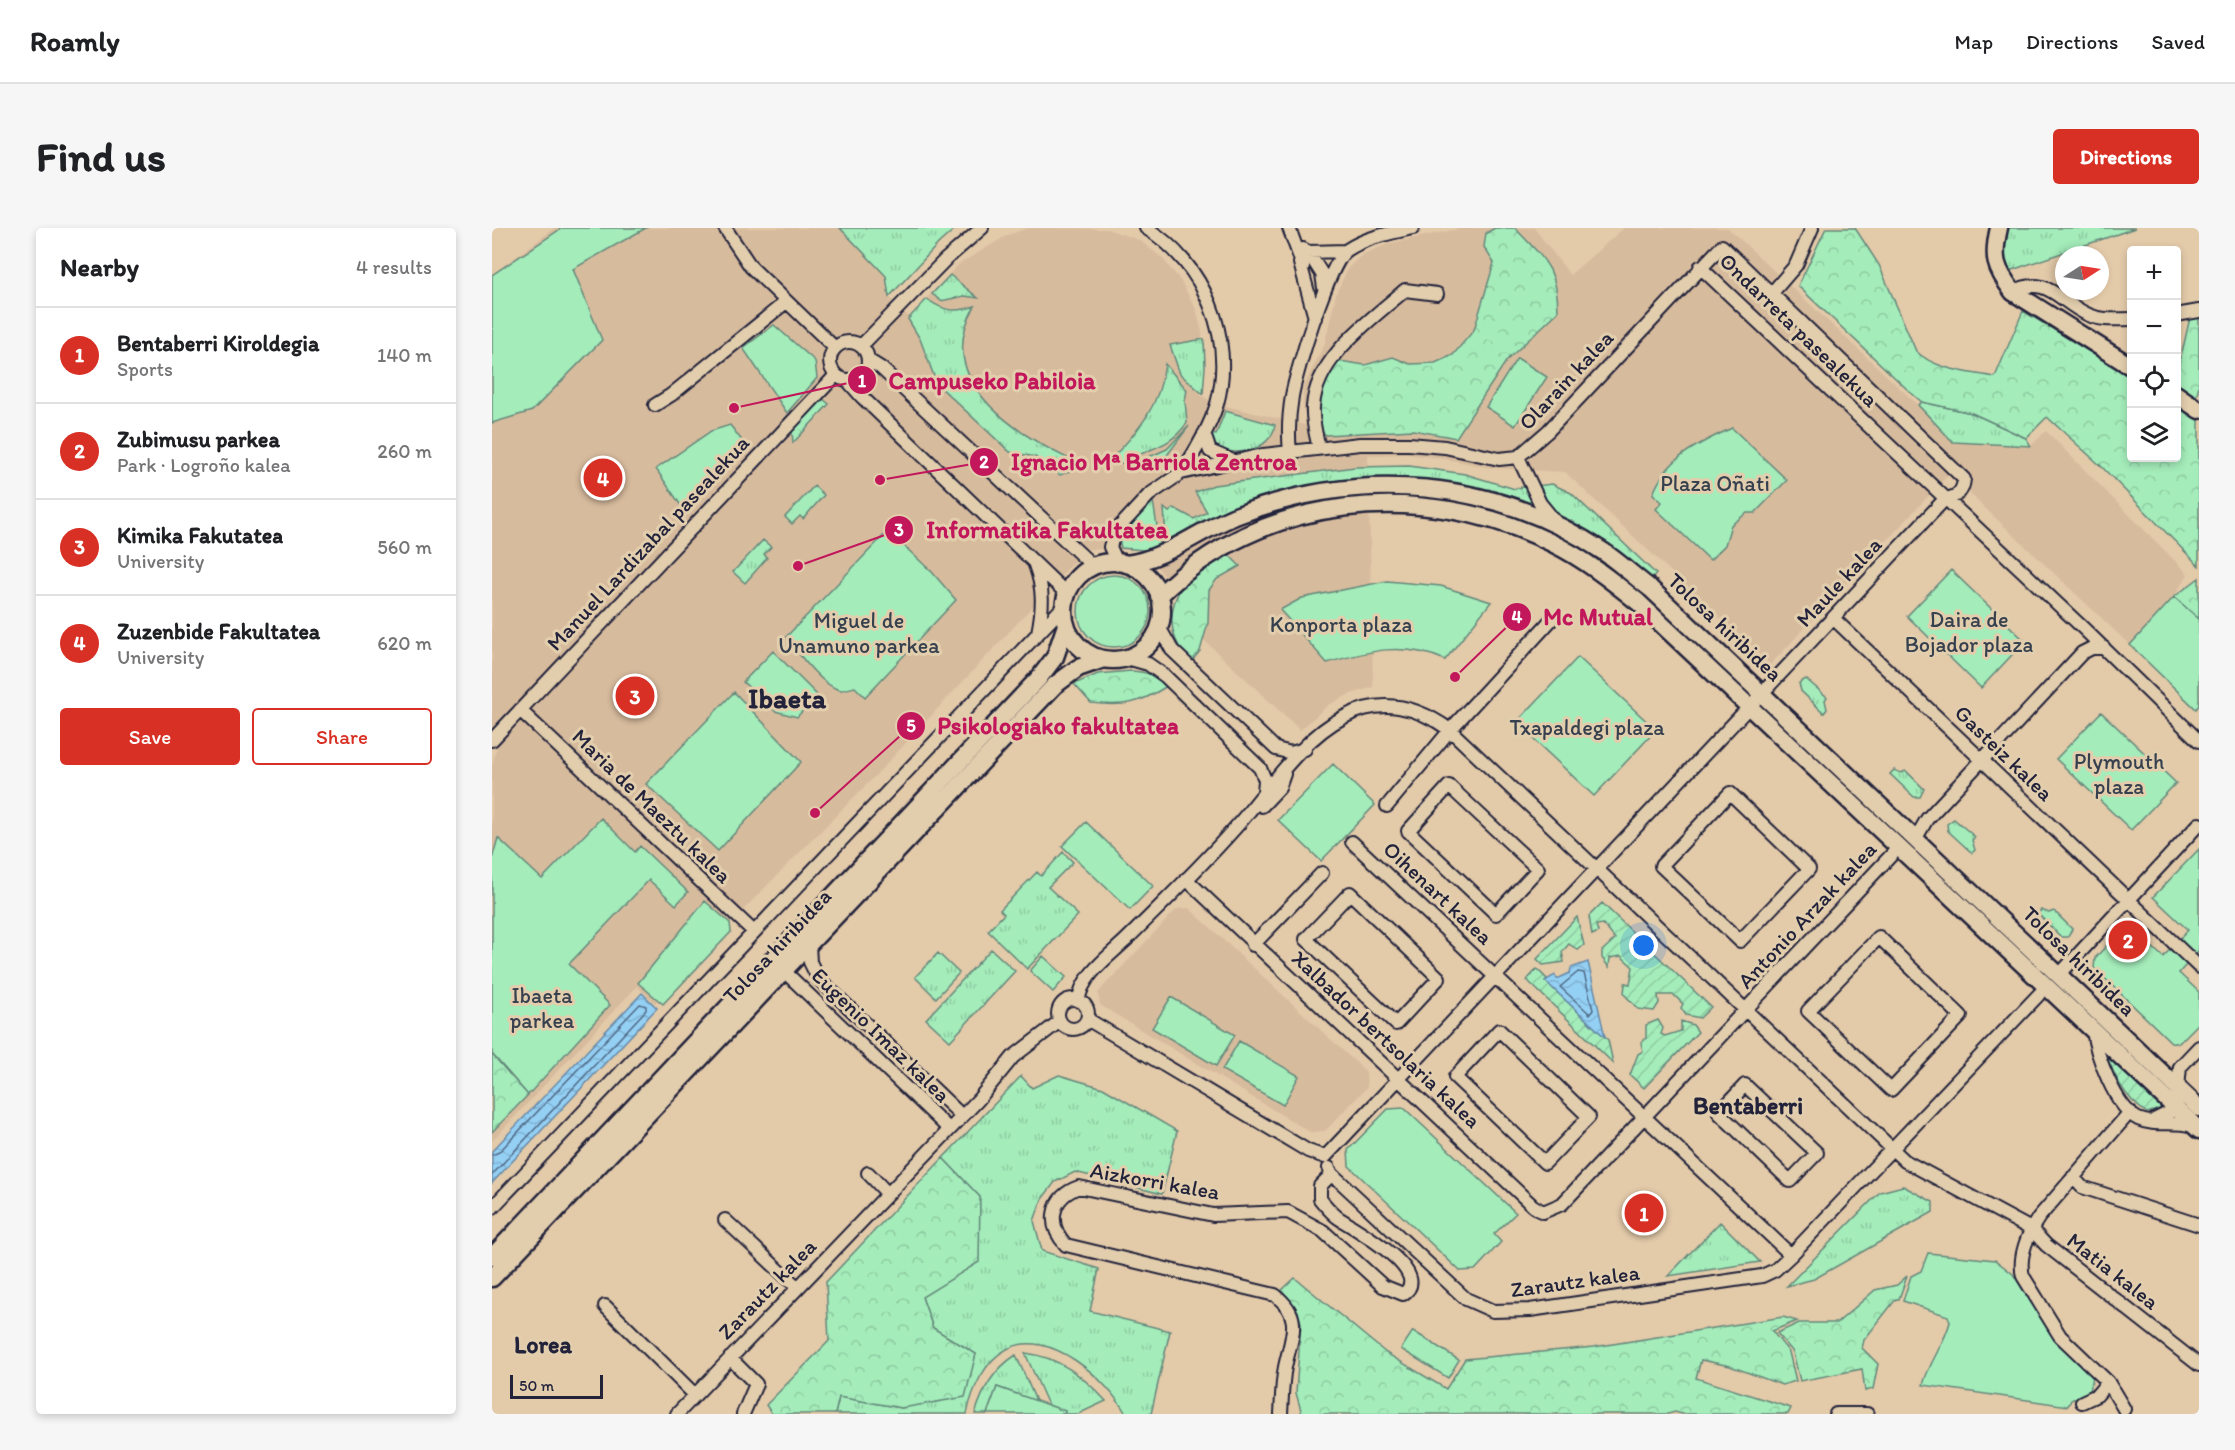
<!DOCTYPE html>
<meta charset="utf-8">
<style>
:root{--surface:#fff;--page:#f6f6f6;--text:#202124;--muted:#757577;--line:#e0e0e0;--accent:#d93025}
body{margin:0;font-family:Itim,sans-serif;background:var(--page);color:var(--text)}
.controls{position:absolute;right:18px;top:18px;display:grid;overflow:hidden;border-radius:6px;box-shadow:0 3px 9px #0003}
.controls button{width:54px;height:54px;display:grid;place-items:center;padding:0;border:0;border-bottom:2px solid var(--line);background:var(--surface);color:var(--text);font:30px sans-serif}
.compass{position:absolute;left:1563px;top:18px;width:54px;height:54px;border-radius:50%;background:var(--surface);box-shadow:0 3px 9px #0003;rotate:78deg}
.scale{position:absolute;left:18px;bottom:15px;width:93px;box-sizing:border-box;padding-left:6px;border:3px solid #22223b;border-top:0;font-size:16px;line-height:21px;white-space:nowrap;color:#22223b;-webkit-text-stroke:4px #e2cead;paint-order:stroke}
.you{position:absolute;left:1152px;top:718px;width:21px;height:21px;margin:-15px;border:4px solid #fff;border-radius:50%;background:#1a73e8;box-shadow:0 0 0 9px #1a73e833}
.badge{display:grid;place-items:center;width:39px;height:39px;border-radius:50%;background:var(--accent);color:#fff;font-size:20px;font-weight:700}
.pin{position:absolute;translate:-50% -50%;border:3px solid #fff;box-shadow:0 2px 6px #0006}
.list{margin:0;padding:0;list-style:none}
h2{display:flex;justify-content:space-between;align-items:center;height:78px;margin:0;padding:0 24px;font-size:26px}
h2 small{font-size:20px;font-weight:400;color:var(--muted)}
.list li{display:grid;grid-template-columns:39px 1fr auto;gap:18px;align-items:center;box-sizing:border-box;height:96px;padding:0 24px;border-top:2px solid var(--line)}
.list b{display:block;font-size:22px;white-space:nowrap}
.list p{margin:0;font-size:20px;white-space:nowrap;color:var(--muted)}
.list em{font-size:20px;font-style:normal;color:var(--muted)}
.actions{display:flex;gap:12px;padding:18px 24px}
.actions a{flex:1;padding:14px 0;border:2px solid var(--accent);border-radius:6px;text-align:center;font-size:21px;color:var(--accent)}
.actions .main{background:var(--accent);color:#fff}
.icon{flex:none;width:33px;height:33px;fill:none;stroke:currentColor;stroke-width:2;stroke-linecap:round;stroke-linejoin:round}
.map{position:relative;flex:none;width:1707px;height:1186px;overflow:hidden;border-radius:6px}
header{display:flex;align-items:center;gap:36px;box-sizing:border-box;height:84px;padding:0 30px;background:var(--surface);border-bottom:2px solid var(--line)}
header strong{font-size:28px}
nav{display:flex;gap:33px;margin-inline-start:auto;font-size:21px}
.intro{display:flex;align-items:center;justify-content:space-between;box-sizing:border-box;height:144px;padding:0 36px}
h1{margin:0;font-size:42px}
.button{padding:15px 27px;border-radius:6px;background:var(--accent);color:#fff;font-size:21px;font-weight:700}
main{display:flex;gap:36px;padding:0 36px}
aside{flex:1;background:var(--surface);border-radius:6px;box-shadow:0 3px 9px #0003}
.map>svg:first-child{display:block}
</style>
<header>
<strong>Roamly</strong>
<nav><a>Map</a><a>Directions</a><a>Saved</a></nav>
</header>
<div class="intro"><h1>Find us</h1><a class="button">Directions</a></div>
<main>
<aside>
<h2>Nearby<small>4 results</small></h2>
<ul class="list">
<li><span class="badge">1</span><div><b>Bentaberri Kiroldegia</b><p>Sports</p></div><em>140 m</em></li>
<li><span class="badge">2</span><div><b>Zubimusu parkea</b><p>Park · Logroño kalea</p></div><em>260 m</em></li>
<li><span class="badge">3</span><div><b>Kimika Fakutatea</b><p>University</p></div><em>560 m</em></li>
<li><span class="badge">4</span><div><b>Zuzenbide Fakultatea</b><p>University</p></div><em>620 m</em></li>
</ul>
<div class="actions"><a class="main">Save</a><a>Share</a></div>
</aside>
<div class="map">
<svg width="1707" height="1186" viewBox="0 0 1707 1186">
<defs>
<pattern id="grass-tufts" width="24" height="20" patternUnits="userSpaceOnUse" patternTransform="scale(1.5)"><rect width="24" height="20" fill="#a4ecba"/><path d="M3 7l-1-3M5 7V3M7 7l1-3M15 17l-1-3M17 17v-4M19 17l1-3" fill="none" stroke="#8dcaa1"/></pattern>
<pattern id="forest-crowns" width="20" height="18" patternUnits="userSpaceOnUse" patternTransform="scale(1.5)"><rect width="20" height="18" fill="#a4ecba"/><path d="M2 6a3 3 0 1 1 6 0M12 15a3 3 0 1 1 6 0" fill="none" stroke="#8dcaa1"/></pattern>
<pattern id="garden-furrows" width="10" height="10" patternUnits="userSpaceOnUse" patternTransform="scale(1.5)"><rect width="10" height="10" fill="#a4ecba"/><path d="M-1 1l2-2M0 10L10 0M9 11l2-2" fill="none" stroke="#8dcaa1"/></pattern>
<pattern id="water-waves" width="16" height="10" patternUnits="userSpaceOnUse" patternTransform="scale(1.5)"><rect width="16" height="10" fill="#94d0f4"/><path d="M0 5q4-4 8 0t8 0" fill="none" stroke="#7fb2d2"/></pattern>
</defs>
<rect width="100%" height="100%" fill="#e3caa9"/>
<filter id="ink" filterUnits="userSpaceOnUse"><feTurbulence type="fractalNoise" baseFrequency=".0167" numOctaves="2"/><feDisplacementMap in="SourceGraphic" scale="12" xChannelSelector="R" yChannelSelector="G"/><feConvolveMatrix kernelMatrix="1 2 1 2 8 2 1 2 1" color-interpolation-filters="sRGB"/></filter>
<g filter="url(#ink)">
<path fill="#d7bb9d" d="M63 0H348L394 48 397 69 417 89 467 36 516 7 536 0 615 1 647 12 670 30 688 52 704 81 710 104 712 138 708 167 725 176 817 198 811 181V160L833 115 844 66 856 40 871 26 899 15 971 0H1042L1078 47 1132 0H1236L1426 177 1461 214 1539 218 1554 203 1696 346 1682 369 1638 417 1457 246 1278 437 1073 244 1001 240 948 230 914 226 876 227 881 459 856 467 836 477 808 502 681 383 687 365 651 322 594 321 384 547 254 679 163 775 145 758 0 913V538L5 519 0 515V47Z
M697 680 874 844 875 859 833 903 818 904 608 777 606 765 614 756 685 681Z"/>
<path fill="url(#grass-tufts)" stroke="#63877a" stroke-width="1.5" d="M348 0H464L447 15 397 69 394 48Z
M1513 0H1643L1517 43 1509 18Z
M458 47 486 70 472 68 449 73 440 66Z
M435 71C451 83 464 85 483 78 436 157 534 212 592 238L568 247 543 229 518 224 445 156 428 111 416 91Z
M712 111 713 139 711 166 688 146 678 117Z
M673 136 695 162 693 172 695 195C674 224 656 217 633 236L617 233C646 204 668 178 673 136Z
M331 171 337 176 301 215 300 203Z
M1430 174 1480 185 1534 210 1539 218 1461 214 1426 177Z
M733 183 783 197C779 224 740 230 721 218L718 206 724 207Z
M697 198 666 239 655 244 639 237 675 221Z
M917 238 973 246 1023 261 1034 258 1045 281C1019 274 993 263 966 258 898 244 810 252 746 279 722 290 699 302 675 313L674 310 672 280 677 284 682 280 702 291 715 284 703 264 722 257 863 239Z
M1060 256 1079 265 1164 346 1159 352C1144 341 1129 328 1114 318 1086 300 1060 288 1043 258Z
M322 258 332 267 311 291 308 288 300 296 293 289Z
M658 272 661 273 668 318 652 322 629 320 626 307Z
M271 312 279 319 272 326 275 330 253 355 241 344Z
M1314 451 1335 469 1333 472 1335 481 1332 485 1309 463 1307 455Z
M1402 542 1409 545 1414 543 1432 561 1428 569H1422L1398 546Z
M1462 591 1483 609 1480 612 1483 622 1480 625 1456 603 1455 596Z
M571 624 581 634 556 659 586 687 535 741 496 703 512 686 508 682 545 644 549 648Z
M1549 682 1557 685 1562 683 1580 701 1576 709H1569L1546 686Z
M499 721 523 743 458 813 434 791Z
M446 725 467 745 444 770 423 749Z
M551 728 574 749 561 764 538 743Z
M567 847 611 860 685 903 670 966 583 944 563 954 550 971 542 993 550 1023 607 1041 598 1083 678 1103 659 1186H634C616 1152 557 1099 515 1121 492 1133 480 1162 475 1186H343L347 1169 410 1180 484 1126 441 1100 430 1069 488 969 451 930 529 848 540 860Z
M1411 958 1441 974V984L1322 1051 1295 1058 1388 964Z
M1228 994 1268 1034 1176 1048Z
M533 1125C567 1129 591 1148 614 1173L586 1186H572L573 1183 556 1177Z
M524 1127 544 1173 505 1159 495 1186H483C491 1161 501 1142 524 1127Z"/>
<path fill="url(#forest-crowns)" stroke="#63877a" stroke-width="1.5" d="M1003 0H1023C1052 31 1066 40 1066 84L1015 132 964 210 921 202 834 207 819 194 835 131 873 137 901 129 918 136 943 135 961 127 982 102 1002 35 992 19 994 5Z
M1334 0H1363L1387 37 1424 123C1443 142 1477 144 1503 149L1531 83 1639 149 1640 230H1684L1685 178 1707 192V338L1610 239 1555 189 1534 210 1480 185 1430 174 1418 164 1306 58Z
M1700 81H1707V158L1704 169 1685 158V146Z
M734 324 748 338 725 351 717 362 716 395 708 423 699 434C673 408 674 374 699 347 708 337 723 331 734 324Z
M1707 350V391L1682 369Z
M639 443C655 444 664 447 675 458 647 476 632 479 599 475L582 456 606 446Z
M0 826 36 867 0 904Z
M451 930 488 969 487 1034 430 1069 441 1100 484 1126 473 1169 410 1180 347 1169 343 1186H280L274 1177 337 1113 334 1054Z
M1415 1048 1407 1071H1404L1372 1112 1370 1120 1386 1136 1381 1161 1373 1163 1370 1141 1308 1153 1301 1124 1285 1105 1307 1095H1345L1383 1062 1405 1057Z
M803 1050 894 1125 954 1161 973 1131 1102 1119 1291 1089 1305 1093 1280 1103 1297 1124 1304 1153 1290 1157 1238 1138 1209 1132 1204 1150 1299 1180 1296 1186H1190L1183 1184 1176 1186H810L804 1165 809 1095 806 1083 790 1062Z"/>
<path fill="#a4ecba" stroke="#63877a" stroke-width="1.5" d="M70 0H154L81 41 110 112 40 183 0 195V47Z
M282 97 323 133 325 150 295 185 251 120Z
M1025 130 1055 149 1023 198 994 179Z
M238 197 251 214 192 282 164 241 219 203Z
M1240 200 1295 252 1263 285H1255L1239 297 1233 317 1218 332 1164 281 1170 274 1161 266C1175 229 1206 216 1240 200Z
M396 303 440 344 464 372 373 469 363 459C359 460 352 462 349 462 330 459 305 423 294 409Z
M1459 342 1533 413 1489 460 1415 388Z
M586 383a36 36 0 1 1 72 0a36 36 0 1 1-72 0Z
M895 353 949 358 999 374 953 432C912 413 876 423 835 435L788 382 810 370Z
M1682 369 1707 391V477L1704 481 1638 417Z
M281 423 325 467 305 489 283 483 251 454Z
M1086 429 1164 502 1102 568 1024 495Z
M242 464 309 534 226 623 154 556Z
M1609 484 1684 555 1639 602 1564 531Z
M841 536 883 577 829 633 786 592Z
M109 590 143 624 148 618 196 664 184 677 157 652 77 736 118 777 36 867 0 826V631L6 610 50 651Z
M594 594 661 658 638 682 570 618Z
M1707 621V722L1687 745 1707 764V795L1687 815 1679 814 1602 740 1603 730 1635 696 1671 729 1696 702 1661 669Z
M213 673 238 695 239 704 171 776 146 755Z
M679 769 743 807 724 838 660 800Z
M747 813 807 848 791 877 730 842Z
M912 880 1024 985 1002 1006 1009 1014 983 1042 968 1043 857 938 856 922 896 881Z
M1436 1025 1503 1032 1521 1046 1554 1097 1601 1149 1598 1163 1579 1172 1576 1178 1431 1157C1437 1134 1452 1117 1458 1094L1456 1088 1411 1073 1419 1048 1429 1043Z
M921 1103 967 1132 956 1150 909 1121Z
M505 1159 573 1183 572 1186H495Z"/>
<path fill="url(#garden-furrows)" stroke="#63877a" stroke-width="1.5" d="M1110 675 1219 779 1208 790 1194 787 1189 780 1191 776 1182 767H1166L1167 775 1162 783 1146 781 1132 766 1133 755 1138 756 1141 739 1129 728 1118 730 1117 739 1110 730V723L1123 711 1111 696 1104 697 1106 704 1100 707 1097 688Z
M1085 689 1092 717 1086 722 1077 716 1070 724 1072 734 1051 737 1045 731Z
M1045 741 1055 751 1053 753 1116 812 1121 835 1035 752Z
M1166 792 1171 800 1169 806 1173 808 1189 803V793L1201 797 1206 804 1152 860 1138 847 1146 826 1151 823 1149 815 1154 810V797Z
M1611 820 1671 880 1655 885C1631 869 1622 847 1611 820Z"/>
<path fill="url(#water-waves)" stroke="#668aaa" stroke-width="1.5" d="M1096 734 1113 809 1053 753 1063 747 1065 751 1078 745 1079 740Z
M150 765 165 780 0 955V923Z"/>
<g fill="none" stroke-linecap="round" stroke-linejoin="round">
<path stroke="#506885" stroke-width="1.5" d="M1086 744 1092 745 1101 782 1098 786 1068 759Z
M0 927 7 924 148 776 154 778V782L0 947"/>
<g stroke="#22223b" stroke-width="16">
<path id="street" d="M233 0 259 39 343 120
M654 0C712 35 743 110 725 176 717 201 704 223 689 245
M797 0 811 38
M811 21 816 24 853 23
M1208 39 1590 399 1707 513
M1521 64C1555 45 1568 75 1597 87 1610 93 1625 91 1640 91
M1279 66 1304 37 1320 0
M1684 87 1707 83
M823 90 808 35 816 24 830 46 832 60
M338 133a19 19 0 1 1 38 0a19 19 0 1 1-38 0Z
M369 118 453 32 490 0
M376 132 389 140 601 338
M355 152 370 169 575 366
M163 177 179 167 294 74
M712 206 718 223 739 232
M827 220C824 207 820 193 821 179 824 129 878 93 913 62L945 66
M798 224C796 206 797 186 800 168 804 144 837 34 855 22 874 9 899 5 921 0
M1026 229 1048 275 1066 297
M625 334 618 319 622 305 657 267 689 245 771 227 868 216H917L953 219 1007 231 1026 229 1056 203 1230 18 1472 251C1471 264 1465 269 1453 271L833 929
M543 337C552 361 551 380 546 405
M1341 390 1707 739
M667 399 680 422 784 521 799 525 813 521
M635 430 656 436 673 448 768 540 773 552 772 564
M28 482 262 704
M0 512 344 147
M957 558 1046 641 1004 686 916 603Z
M1238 565 1317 641 1248 713 1169 638Z
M770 578 787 560 792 546
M895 578 958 502 1060 391
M1424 610 1435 591 1590 425 1600 420H1612
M860 614 1299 1027
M694 651 1041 978 1051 984 1070 976 1407 619
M858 665 947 750 904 796 814 711Z
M1387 709 1469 788 1399 862 1316 783Z
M317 717 318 734 326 750 470 888
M761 717 830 645
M292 743 457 901
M1568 746 1707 596
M566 786a15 15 0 1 1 30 0a15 15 0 1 1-30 0Z
M587 773C587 749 621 725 636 710 675 671 715 633 750 592 779 558 812 509 852 489 890 469 925 478 958 502L1413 933 1539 1001 1554 1017 1707 1137
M595 791 816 923 833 929
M1007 802 1097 889 1053 935 963 849Z
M1601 802C1604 826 1623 879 1646 891 1663 899 1683 892 1701 898
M1253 857 1325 925 1298 953 1227 885Z
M1662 892 1684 881 1688 839 1707 819
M837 940 840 946 974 1071 1001 1083 1038 1082 1270 1048 1283 1042 1299 1027 1555 758
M376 945 396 966
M1581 949 1590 959 1707 997
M0 980 572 378
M233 992 306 1060
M113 1078 203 1167
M238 1130 264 1156 251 1186
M1590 1174 1605 1167 1616 1154
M1632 1181 1616 1154 1568 1108 1531 1048C1526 1029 1536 1005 1547 989L1638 884
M185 1186 486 872 521 829 568 793
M789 1186C790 1170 790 1154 793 1139 799 1109 812 1089 783 1067L574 1017C554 996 559 969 587 959L721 987 796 984 831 1003 891 1058 911 1066C943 1045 862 1000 848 991 840 986 834 978 828 971V958L840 946
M1344 1186H1375"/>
</g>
<g stroke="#22223b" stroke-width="21">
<path id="secondary" d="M1507 0C1500 30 1503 40 1521 64L1640 139
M1684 166 1707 182
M572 383a49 49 0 1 1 98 0a49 49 0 1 1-98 0Z
M634 336C675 331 708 301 746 287 868 240 1003 251 1112 324 1128 335 1143 349 1159 361L1707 880
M667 368C770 265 931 252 1060 315 1091 330 1119 352 1146 374L1707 902
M0 1029 547 450 563 429 574 397
M0 1050 563 457 586 440 612 431"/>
</g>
<use href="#street" stroke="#e2cead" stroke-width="12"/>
<use href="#secondary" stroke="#e2cead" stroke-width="16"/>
</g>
</g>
<g text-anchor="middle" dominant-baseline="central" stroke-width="6" stroke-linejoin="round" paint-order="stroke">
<g font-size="22" fill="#22223b" stroke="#e2cead">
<text transform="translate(1307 102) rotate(44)">Ondarreta pasealekua</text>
<text transform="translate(1074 152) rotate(-47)">Olarain kalea</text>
<text transform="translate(156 315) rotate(-47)">Manuel Lardizabal pasealekua</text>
<text transform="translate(1347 354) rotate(-47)">Maule kalea</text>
<text transform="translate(1233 399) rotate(43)">Tolosa hiribidea</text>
<text transform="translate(1512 525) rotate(44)">Gasteiz kalea</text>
<text transform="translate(160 578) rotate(44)">Maria de Maeztu kalea</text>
<text transform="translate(946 665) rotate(43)">Oihenart kalea</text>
<text transform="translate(1315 687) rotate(-47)">Antonio Arzak kalea</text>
<text transform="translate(285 718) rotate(-47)">Tolosa hiribidea</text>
<text transform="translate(1587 733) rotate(44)">Tolosa hiribidea</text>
<text transform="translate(389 807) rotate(44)">Eugenio Imaz kalea</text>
<text transform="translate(894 811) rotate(43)">Xalbador bertsolaria kalea</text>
<text transform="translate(663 953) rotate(10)">Aizkorri kalea</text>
<text transform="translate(1621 1043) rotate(38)">Matia kalea</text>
<text transform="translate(1083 1053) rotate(-8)">Zarautz kalea</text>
<text transform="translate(275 1061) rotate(-46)">Zarautz kalea</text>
</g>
<g font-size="22" fill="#36404e" stroke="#e2cead">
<text x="1223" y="255">Plaza Oñati</text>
<text x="1477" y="391">Daira de<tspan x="1477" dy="25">Bojador plaza</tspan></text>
<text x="367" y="392">Miguel de<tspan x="367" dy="25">Unamuno parkea</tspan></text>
<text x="849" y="396">Konporta plaza</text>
<text x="1095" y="499">Txapaldegi plaza</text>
<text x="1627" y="533">Plymouth<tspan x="1627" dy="25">plaza</tspan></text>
<text x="50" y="767">Ibaeta<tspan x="50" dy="25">parkea</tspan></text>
</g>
<g font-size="24" font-weight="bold" fill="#22223b" stroke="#e2cead">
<text x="1256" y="877">Bentaberri</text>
<text x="51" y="1116">Lorea</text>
</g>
<g font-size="28" font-weight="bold" fill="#22223b" stroke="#e2cead">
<text x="295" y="470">Ibaeta</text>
</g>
</g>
<path fill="none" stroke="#c2185b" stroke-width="2" d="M242 180L370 152M388 252L492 234M306 338L407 302M963 449L1025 389M323 585L419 498"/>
<g fill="#c2185b" stroke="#e2cead" stroke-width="2">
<circle cx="242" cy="180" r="6"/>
<circle cx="388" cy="252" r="6"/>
<circle cx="306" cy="338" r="6"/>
<circle cx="963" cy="449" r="6"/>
<circle cx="323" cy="585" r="6"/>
<circle cx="370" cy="152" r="15"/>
<circle cx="492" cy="234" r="15"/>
<circle cx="407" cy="302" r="15"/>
<circle cx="1025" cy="389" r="15"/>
<circle cx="419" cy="498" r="15"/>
</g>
<g font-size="18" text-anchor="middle" font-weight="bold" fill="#fff">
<text x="370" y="159">1</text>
<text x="492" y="240">2</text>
<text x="407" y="308">3</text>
<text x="1025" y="395">4</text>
<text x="419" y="504">5</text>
</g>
<g font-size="24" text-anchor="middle" font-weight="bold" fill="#c2185b" stroke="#e2cead" stroke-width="6" stroke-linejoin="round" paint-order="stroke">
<text x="500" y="161">Campuseko Pabiloia</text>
<text x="662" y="242">Ignacio Mª Barriola Zentroa</text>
<text x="555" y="310">Informatika Fakultatea</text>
<text x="1106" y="397">Mc Mutual</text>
<text x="566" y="506">Psikologiako fakultatea</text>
</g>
</svg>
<div class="controls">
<button>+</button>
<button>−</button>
<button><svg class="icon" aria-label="locate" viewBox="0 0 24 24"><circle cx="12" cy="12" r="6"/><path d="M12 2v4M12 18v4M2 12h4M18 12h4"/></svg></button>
<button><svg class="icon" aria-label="layers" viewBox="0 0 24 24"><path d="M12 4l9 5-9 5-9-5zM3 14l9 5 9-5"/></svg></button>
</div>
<svg class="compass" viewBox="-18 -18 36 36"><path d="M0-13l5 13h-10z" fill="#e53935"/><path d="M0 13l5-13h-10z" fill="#757577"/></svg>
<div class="scale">50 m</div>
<div class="you"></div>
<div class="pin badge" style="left:1152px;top:985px">1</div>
<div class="pin badge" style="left:1636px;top:712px">2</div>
<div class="pin badge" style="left:143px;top:468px">3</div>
<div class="pin badge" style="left:111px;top:250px">4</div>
</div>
</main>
